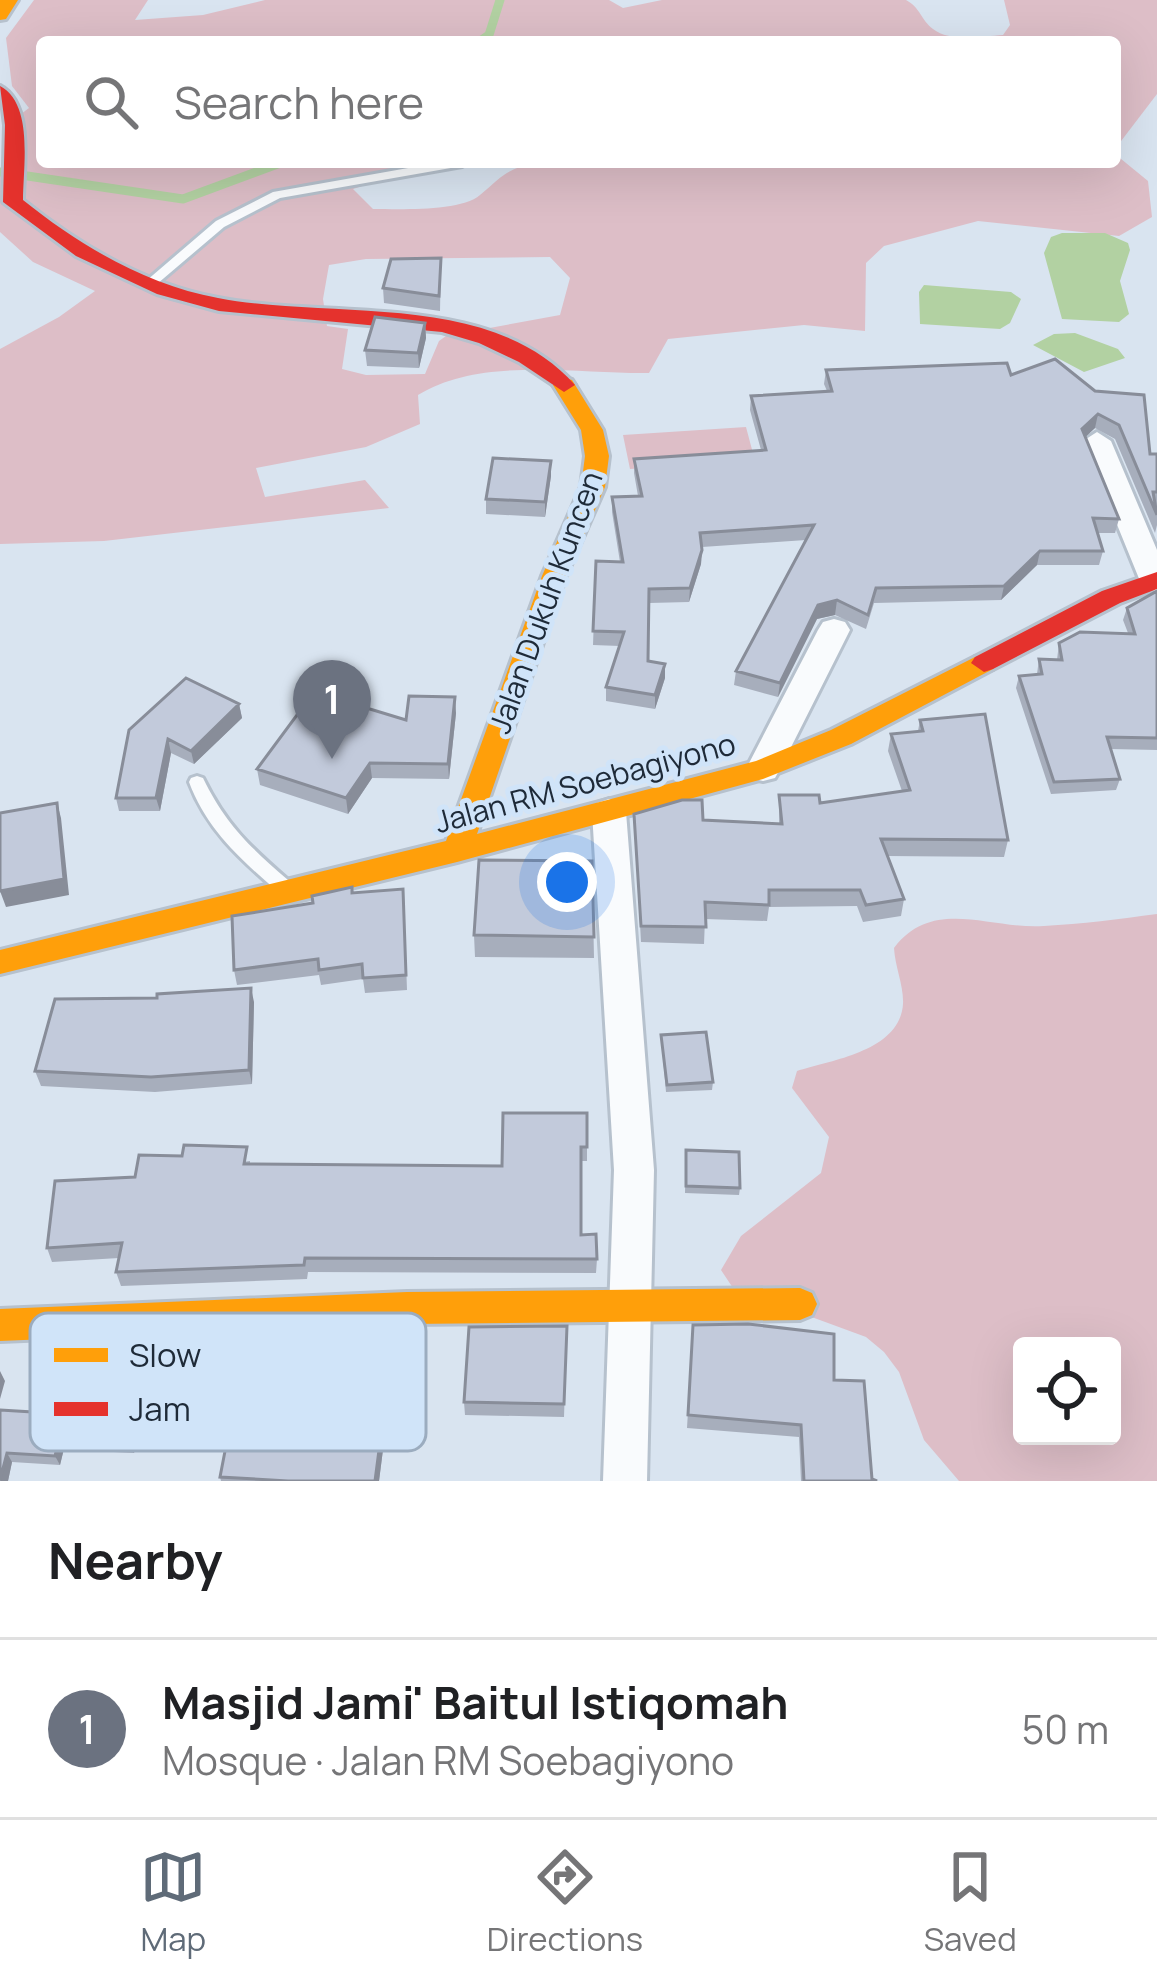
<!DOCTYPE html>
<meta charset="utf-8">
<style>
:root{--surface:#fff;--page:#f6f6f6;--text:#202124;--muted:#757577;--line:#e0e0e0;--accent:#5f6b78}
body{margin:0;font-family:Manrope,sans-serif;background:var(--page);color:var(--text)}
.controls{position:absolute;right:36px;bottom:36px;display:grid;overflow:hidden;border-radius:12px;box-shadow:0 12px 48px #0002}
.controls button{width:108px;height:108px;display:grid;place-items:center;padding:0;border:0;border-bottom:3px solid var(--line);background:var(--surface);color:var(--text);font:60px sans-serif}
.you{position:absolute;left:567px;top:882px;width:42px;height:42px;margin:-30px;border:9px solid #fff;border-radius:50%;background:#1a73e8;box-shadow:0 0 0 18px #1a73e833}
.badge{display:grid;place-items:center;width:78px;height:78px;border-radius:50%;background:var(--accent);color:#fff;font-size:39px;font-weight:700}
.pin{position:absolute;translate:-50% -99px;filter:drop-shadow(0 3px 6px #0008)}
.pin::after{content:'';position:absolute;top:63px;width:42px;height:36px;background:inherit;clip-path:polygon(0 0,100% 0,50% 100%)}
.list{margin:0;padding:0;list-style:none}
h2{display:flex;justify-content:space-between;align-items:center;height:156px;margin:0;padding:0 48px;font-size:51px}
h2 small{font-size:39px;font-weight:400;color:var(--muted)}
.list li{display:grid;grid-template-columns:78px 1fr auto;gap:36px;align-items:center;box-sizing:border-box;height:180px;padding:0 48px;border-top:3px solid var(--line)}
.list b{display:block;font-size:45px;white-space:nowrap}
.list p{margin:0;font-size:39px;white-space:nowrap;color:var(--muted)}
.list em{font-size:39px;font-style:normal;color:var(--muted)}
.icon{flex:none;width:66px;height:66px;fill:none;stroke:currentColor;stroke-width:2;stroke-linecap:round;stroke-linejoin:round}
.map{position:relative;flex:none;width:1157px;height:1481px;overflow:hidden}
.search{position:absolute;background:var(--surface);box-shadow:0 12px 48px #0002;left:36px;right:36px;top:36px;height:132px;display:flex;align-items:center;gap:30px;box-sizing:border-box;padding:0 42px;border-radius:12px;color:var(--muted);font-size:45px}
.sheet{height:336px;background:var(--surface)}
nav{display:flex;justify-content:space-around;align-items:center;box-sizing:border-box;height:168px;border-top:3px solid var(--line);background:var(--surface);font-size:33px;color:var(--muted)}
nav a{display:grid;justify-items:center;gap:6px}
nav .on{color:var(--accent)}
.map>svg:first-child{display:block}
</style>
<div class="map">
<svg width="1157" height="1481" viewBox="0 0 1157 1481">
<rect width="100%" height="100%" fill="#d9e4f0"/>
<path fill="#ddbec7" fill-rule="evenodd" d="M34 0H148L135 20 203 15 265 0H609L623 8 662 0H906C920 7 921 20 933 29 951 43 983 36 1003 35L1010 25 1004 0H1157V94L1115 149V42H42V162H435L353 189 373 209C398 209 461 212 480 195 504 175 504 170 538 162H1115V154L1148 181 1152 217 1119 236 978 221 884 246 866 263 865 331 804 325 668 339 649 373C577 374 481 356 418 395L420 424 366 447 256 468 265 497 365 480 389 508 104 541 0 544V349L59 317 95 291 33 262 0 232V172L21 114 29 108 12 86 6 38ZM550 257 570 278 560 315 446 336 439 341 425 374 366 375 342 369 348 329 327 326 323 299 329 265 366 259Z
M746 427 755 461 630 469 623 435Z
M1157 914V1481H959L924 1440 899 1372 884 1352 866 1337 733 1288 721 1270 741 1236 821 1173 829 1137 792 1088 797 1071C832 1060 900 1051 903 1004 904 986 895 967 894 948 933 896 991 930 1044 926 1081 924 1120 919 1157 914ZM1022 1346H1112V1436H1022Z"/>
<path fill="#b2d1a2" d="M1062 233H1105L1128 243 1130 250 1120 281 1129 314 1119 322 1062 319 1044 253 1051 237Z
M924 285 1011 292 1021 299 1010 323 1000 329 920 324 919 292Z
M1075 333 1118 349 1125 358 1084 372 1033 345 1054 334Z"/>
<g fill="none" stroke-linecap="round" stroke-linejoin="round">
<path stroke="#b2d1a2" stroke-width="9" d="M479 42 489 35 500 0
M0 172 183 199 283 162"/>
<g stroke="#b6c1cd" stroke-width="6">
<path id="lane" d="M442 162H468L462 166 280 198 224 227 157 284H147L146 281 216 221 273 192Z
M197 776 203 778C226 825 249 846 288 880L291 885 288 890H276C239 858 206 828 189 782L191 778Z"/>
</g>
<g stroke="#b6c1cd" stroke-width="6">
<path id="street" d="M1097 432 1111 441 1157 550V591L1144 588 1140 581 1083 441Z
M834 619 845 622 850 630 780 769 775 778 763 781 751 778 746 769 818 630 823 622Z
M609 799 621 803 626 812 654 1170 647 1481H603L614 1170 592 812 597 803Z"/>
</g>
<g stroke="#b6c1cd" stroke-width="6">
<path id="slow" d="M18 0 6 19 0 20V0Z
M564 378 572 380 603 430 609 456 605 487 566 576 477 834 756 761 831 730 975 657H993L997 663 993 669 851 744 763 779 457 862 0 974V950L446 841 542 576 581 487 585 456 581 430 553 385Z
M800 1288 812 1293 817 1304 812 1315 800 1320 407 1324 0 1341V1309L407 1292Z"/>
</g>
<g stroke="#b6c1cd" stroke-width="6">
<path id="jam" d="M0 86C34 104 23 167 23 200 79 245 146 285 218 298 330 320 492 290 575 385L564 392 519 362 479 343 442 332 219 311 157 294 76 256 3 202 5 125Z
M1157 572V589L1120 603 993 669 984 672 971 663 975 657 1102 591Z"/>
</g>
<use href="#lane" fill="#f9fbfd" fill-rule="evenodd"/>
<use href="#street" fill="#f9fbfd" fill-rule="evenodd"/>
<use href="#slow" fill="#ff9f0a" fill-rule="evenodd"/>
<use href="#jam" fill="#e5322d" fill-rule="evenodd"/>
</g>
<path fill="#a7aebc" d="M441 258 440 311 384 303 383 288Z
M425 323 426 338 419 368 367 366 365 350Z
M1055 359 1150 454H1157V525L1155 533 1115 439 1095 428 1085 437 1119 519 1115 533H1097L1103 551 1099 565H1037L1001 600 874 603 866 629 835 615 817 619 778 697 734 685 736 671 806 540 702 547 701 564 689 602 649 603 648 661 665 664V678L655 709 606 701V687L620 646 593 645 596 561 620 562 612 512V497L638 496 634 473V459L761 450 750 410 751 396 827 391 824 384 826 370 1011 375Z
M551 461V476L545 517 486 514V499Z
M1157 591V750L1111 749 1120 779 1116 790 1051 794 1016 688 1019 676 1037 674 1039 659 1057 660 1059 643 1128 633 1123 620 1127 608Z
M239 704 242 718 194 764 171 753 160 811H119L116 798 129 730Z
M456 713 449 779 372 778 348 814 260 785 257 769Z
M920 720 1008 840 1004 857 887 856 904 899 901 916 863 922 857 906 769 907 767 921 705 919 704 944 641 942 634 814 703 820 779 824V795L820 803 902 791 888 751 891 734 918 731Z
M592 861 594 958 475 957 474 935Z
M352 893 404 905 407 990 365 993 363 979 321 985 319 975 237 985 234 970 313 903Z
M254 1002 252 1084 155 1092 41 1086 35 1071Z
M661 1035 713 1082 712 1090 666 1092Z
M587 1113V1161H581V1235L597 1259 596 1273 308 1272 307 1279 121 1286 116 1272 119 1258 52 1262 47 1248 135 1177 250 1161V1164L502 1166Z
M686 1150 740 1188 739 1195 685 1193Z
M693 1325 834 1380 872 1479 877 1481H801L799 1437 687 1428Z
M567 1326 564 1417 465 1415 464 1402Z
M392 1350 394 1363 379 1481H221L220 1477Z
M149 1353 153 1366 134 1453 74 1450 68 1437Z
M0 1410 70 1424 60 1465 12 1462 8 1481Z"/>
<path fill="#888d99" d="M425 323 426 338 419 368 418 353Z
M1098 414 1095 428 1079 443 1082 429Z
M551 461V476L545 517V502Z
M702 550 701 564 689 602 690 588Z
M1040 551 1037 565 1001 600 1004 586Z
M837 600 835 615 817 619 778 697 780 683 818 605Z
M665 664V678L655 709V695Z
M455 697 456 713 449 779 448 764Z
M239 704 242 718 194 764 191 751Z
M168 739 171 753 160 811 156 798Z
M370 763 372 778 348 814 346 798Z
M57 803 61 818 69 895 6 907 0 891Z
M251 988 254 1002 252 1084 249 1070Z
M392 1350 394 1363 379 1481H375Z
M149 1353 153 1366 134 1453 129 1441Z
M0 1371 5 1381 0 1399Z
M65 1414 70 1424 60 1465 55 1456Z
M7 1453 12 1462 8 1481H0Z"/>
<path fill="#c2cadb" stroke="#888d99" stroke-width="3" d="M441 258 439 296 383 288 391 259Z
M375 317 425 323 418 353 365 350Z
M1055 359 1095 391 1144 395 1150 454H1157V492H1153L1157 515 1119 425 1098 414 1082 429 1119 519 1093 518 1103 551H1040L1004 586 876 588 868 615 837 600 818 605 780 683 736 671 814 525 700 533 702 550 690 588 649 589 648 661 665 664 655 695 606 687 624 632 593 631 596 561 623 562 612 497 642 496 634 459 766 450 751 396 832 391 826 370 1007 363 1011 375Z
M493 458 551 461 545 502 486 499Z
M1157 591V738L1107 737 1120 779 1054 782 1019 676 1042 674 1039 659 1062 660 1059 643 1080 632 1135 634 1127 608Z
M186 678 239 704 191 751 168 739 156 798H116L129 730Z
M314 692 406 720 409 696 455 697 448 764 370 763 346 798 257 769Z
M985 714 1008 840 881 839 904 899 866 905 860 890H769V905L705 902 706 927 641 926 634 814 682 800H702L703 820 782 824 779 795H819L820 803 910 790 891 734 923 731 920 720Z
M57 803 64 879 0 891V813Z
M479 860 592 861 594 937 474 935Z
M352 887V893L403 889 406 975 363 978 362 964 319 970 318 959 234 970 232 916 313 903 312 896Z
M251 988 249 1070 151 1077 35 1071 55 999 157 998V994Z
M706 1032 713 1082 667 1085 661 1035Z
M503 1113H587V1147H581V1235L596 1234 597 1259 305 1258 304 1265 116 1272 122 1243 47 1248 55 1181 135 1177 139 1155 182 1156 184 1145 247 1147 244 1164 502 1166Z
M686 1150 739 1152 740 1188 686 1186Z
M748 1324 834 1334V1380L864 1381 872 1479 877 1481H804L801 1425 688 1415 693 1325Z
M567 1326 564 1404 464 1402 469 1327Z
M323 1346 392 1350 375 1481H288L220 1477 243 1358 320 1362Z
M0 1410 65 1414 55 1456 7 1453 0 1480Z"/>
<g text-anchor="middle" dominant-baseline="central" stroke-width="10" stroke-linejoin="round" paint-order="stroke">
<g font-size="30" fill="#1e2a38" stroke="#d0e4f9">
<text transform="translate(545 602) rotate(-70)">Jalan Dukuh Kuncen</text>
<text transform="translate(585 782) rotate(-15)">Jalan RM Soebagiyono</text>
</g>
</g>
<rect x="30" y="1313" width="396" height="138" rx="18" fill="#d0e4f9" stroke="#9bacbf" stroke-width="3"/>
<rect x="54" y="1348" width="54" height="14" fill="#ff9f0a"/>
<rect x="54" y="1402" width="54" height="14" fill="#e5322d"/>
<g font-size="33" fill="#1e2a38">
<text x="129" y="1367">Slow</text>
<text x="129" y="1421">Jam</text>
</g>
</svg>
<div class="controls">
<button><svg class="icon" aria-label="locate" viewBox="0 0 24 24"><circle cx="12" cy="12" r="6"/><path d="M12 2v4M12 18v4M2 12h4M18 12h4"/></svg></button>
</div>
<div class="you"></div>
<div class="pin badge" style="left:332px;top:759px;background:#6b7280">1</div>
<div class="search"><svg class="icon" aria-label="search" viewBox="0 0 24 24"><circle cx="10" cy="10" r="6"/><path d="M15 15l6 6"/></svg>Search here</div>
</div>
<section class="sheet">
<h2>Nearby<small></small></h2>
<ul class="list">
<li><span class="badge" style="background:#6b7280">1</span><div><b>Masjid Jami' Baitul Istiqomah</b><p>Mosque · Jalan RM Soebagiyono</p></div><em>50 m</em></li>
</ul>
</section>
<nav>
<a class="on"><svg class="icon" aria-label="map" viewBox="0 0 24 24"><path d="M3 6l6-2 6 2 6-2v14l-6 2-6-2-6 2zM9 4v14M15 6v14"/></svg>Map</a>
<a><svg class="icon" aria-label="directions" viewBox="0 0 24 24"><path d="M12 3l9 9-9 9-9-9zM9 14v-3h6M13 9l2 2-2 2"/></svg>Directions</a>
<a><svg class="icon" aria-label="saved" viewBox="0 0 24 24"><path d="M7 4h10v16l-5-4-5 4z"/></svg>Saved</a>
</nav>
